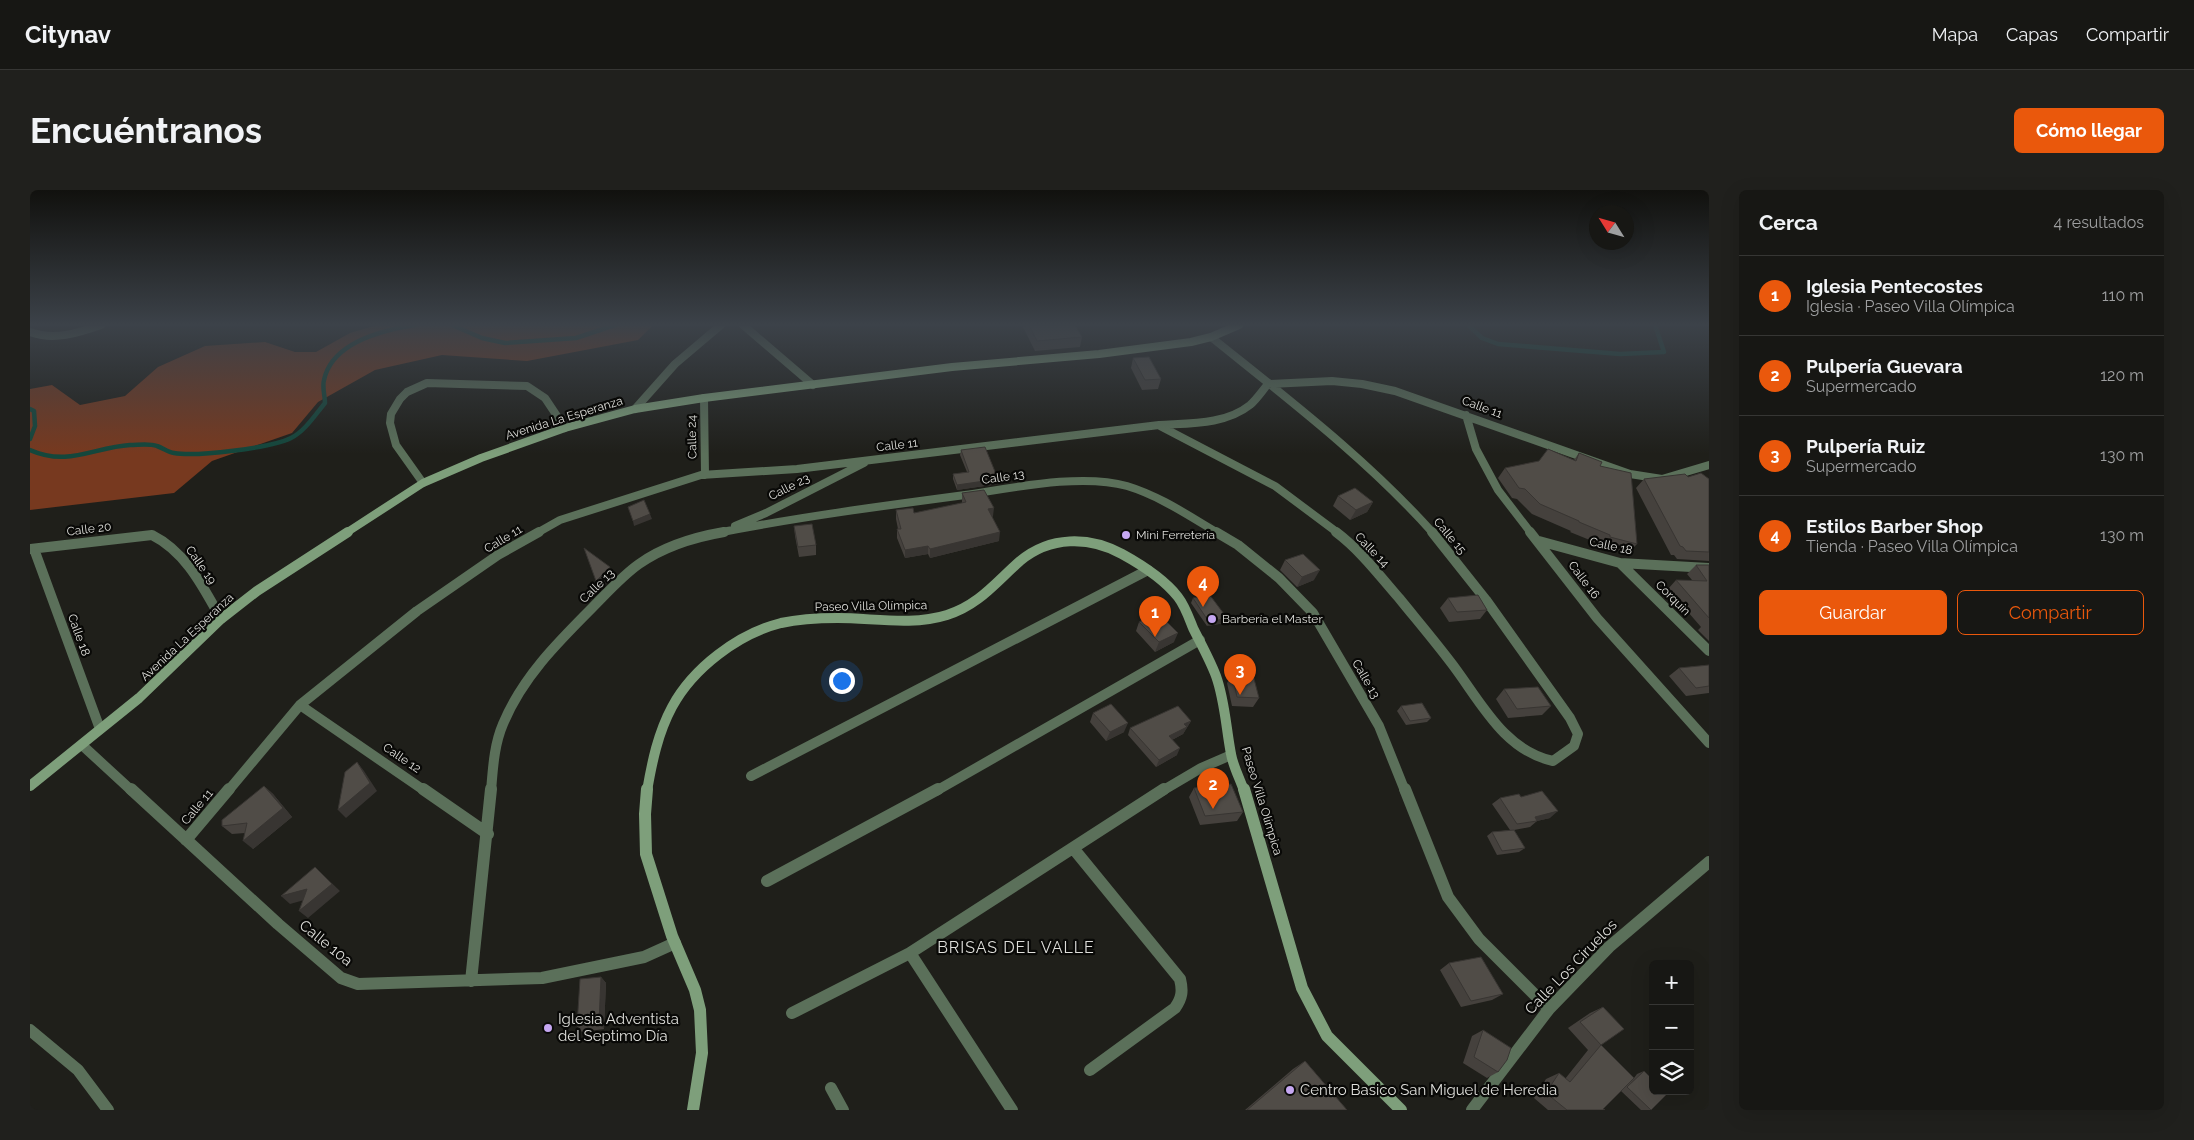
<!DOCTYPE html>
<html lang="es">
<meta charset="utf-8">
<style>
:root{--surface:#171714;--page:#20201d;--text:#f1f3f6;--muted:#9e9fa0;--line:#363634;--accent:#ea580c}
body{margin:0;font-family:Raleway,sans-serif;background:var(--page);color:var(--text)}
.controls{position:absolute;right:15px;bottom:15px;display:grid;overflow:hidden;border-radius:8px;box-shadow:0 5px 20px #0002}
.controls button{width:45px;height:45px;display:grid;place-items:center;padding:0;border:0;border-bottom:1px solid var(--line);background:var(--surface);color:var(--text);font:25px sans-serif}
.compass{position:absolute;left:1559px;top:15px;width:45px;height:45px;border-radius:50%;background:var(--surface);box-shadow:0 5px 20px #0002;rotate:307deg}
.you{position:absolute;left:811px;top:490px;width:18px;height:18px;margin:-12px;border:4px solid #fff;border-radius:50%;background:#1a73e8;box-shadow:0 0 0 8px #1a73e833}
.badge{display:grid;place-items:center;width:32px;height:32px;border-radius:50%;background:var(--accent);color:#fff;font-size:16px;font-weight:700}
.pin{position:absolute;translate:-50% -41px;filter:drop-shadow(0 1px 2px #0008)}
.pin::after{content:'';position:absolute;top:26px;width:18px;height:15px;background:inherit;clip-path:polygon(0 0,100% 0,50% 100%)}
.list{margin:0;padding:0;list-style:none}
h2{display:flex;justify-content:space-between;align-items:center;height:65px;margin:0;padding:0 20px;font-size:21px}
h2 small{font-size:16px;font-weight:400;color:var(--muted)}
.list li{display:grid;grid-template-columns:32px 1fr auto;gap:15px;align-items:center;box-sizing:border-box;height:80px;padding:0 20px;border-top:1px solid var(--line)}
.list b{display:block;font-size:19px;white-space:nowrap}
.list p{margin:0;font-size:16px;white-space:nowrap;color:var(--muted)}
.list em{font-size:16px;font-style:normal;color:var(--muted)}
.actions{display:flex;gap:10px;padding:15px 20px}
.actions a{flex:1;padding:11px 0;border:1px solid var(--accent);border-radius:8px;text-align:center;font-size:18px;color:var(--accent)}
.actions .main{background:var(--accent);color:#fff}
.icon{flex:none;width:28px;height:28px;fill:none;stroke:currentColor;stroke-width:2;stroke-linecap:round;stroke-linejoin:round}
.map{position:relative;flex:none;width:1679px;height:920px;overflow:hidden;border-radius:8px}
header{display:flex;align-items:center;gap:30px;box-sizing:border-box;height:70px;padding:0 25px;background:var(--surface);border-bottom:1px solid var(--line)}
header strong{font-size:24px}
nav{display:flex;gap:28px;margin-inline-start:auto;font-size:18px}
.intro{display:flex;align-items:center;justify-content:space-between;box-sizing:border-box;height:120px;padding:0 30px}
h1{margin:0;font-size:35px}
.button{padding:12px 22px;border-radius:8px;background:var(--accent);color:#fff;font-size:18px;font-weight:700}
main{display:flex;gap:30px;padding:0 30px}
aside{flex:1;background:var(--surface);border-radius:8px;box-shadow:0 5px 20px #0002}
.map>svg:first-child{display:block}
</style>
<header>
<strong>Citynav</strong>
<nav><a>Mapa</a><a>Capas</a><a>Compartir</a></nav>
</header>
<div class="intro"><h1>Encuéntranos</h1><a class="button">Cómo llegar</a></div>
<main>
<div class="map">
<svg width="1679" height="920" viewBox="0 0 1679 920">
<rect width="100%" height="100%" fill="#1f1f1a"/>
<path fill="#77391f" d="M347 135H623L608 150 497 171 412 165 345 180 288 212 262 243 182 271 144 303 0 320V199L22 195 50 215 95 206 128 177 175 156 235 152 265 162H286L320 143Z"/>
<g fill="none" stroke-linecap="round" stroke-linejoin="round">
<path stroke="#14473c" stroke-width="4.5" d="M422 135 452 148 475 153 546 148 585 135
M1438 135 1452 148 1468 154 1590 164 1634 162 1625 135
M0 219 4 221 5 236 0 249
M0 260C38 277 64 257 100 255 108 255 119 253 127 256 133 258 138 262 144 263 166 267 241 258 261 248 275 241 285 225 295 213 295 206 292 197 294 190 302 152 353 140 385 135"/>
<path stroke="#5b705a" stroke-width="8" d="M713 135 783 195
M0 142C24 151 48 143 71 135
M1181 147C1258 209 1337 269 1403 343
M674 208 675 285
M605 219 645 174 691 135
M1436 225 1446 259 1468 300 1501 343
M1130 236 1245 296 1308 343
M393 293 366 255 360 233 361 224 370 209 377 202 397 193 497 196 515 208 535 238
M705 336 736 323 834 273
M507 343 530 330 671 285 767 279 1129 235C1159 233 1195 235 1220 215 1227 209 1232 201 1238 194L1302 191 1332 194 1365 201 1600 284 1632 289 1679 275
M687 343C769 327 852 316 935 305 982 298 1051 283 1097 296 1130 306 1159 326 1188 343"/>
<path stroke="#5b705a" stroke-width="10" d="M1186 342 1208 355 1249 388 1283 423 1349 536 1375 601
M1306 342C1330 360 1349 385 1369 408 1386 429 1403 449 1419 470 1449 508 1472 560 1523 571L1544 556 1548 544 1540 528 1456 410 1402 342
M1500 342 1567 428 1679 553
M1509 351 1590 373 1679 378
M0 359 122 345C156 362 173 397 191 429
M4 359 70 539
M1590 373 1679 461
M270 515 395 601
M52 555 102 601
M721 586 1118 380
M198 601 270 515 387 421 468 365 509 342
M461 601C463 578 464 555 473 534 492 488 527 453 562 418 577 403 592 386 609 374 633 357 665 347 694 342
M906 601 1170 450
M1132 601 1171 578 1201 565"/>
<path stroke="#5b705a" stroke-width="12" d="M101 599 248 734 311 788 328 794 512 788 614 767 645 753
M393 599 458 644
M1375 599 1418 707 1449 749 1519 819
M156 650 199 599
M1043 658 1150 789C1153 801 1152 808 1145 818L1060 880
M737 691 908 599
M880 763 982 920
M441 791 461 599
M762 823 880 763 1134 599
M0 840 48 880 78 920
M801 898 813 920
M1442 920 1519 819 1579 757 1679 672"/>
<path stroke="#7e9f7b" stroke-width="8" d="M316 343 393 293 451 268 535 238 605 219 674 208 922 177 1069 164 1161 152 1181 147 1209 135"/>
<path stroke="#7e9f7b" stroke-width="10" d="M0 596 109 508 191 429 227 401 318 342
M617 601C622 572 628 543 642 517 663 478 708 444 751 433 769 429 789 428 808 428 843 428 882 436 917 425 949 415 966 392 990 371 1020 346 1059 346 1092 364 1112 375 1134 389 1148 407 1155 416 1159 428 1163 438 1171 454 1180 470 1186 486 1195 511 1196 538 1201 564 1203 576 1210 589 1214 601"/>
<path stroke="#7e9f7b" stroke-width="12" d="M617 599 615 624 616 664 642 746 665 800 670 820 672 863 663 920
M1214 599 1272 798 1297 846 1371 920"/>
</g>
<path fill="#45413d" d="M992 135H1045L1052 147 1050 157 1005 161Z
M1103 168 1131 189 1128 199 1112 200 1101 178Z
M931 260 968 294 927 300 923 289V284L937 282 930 265Z
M1549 263 1570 276 1607 354 1597 364 1572 357V355L1540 342 1541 341 1502 324 1487 309 1482 308 1468 288 1475 278 1544 270Z
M1658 287 1679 289V371L1647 369 1644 365H1641L1606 298 1614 289Z
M932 303 963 326 962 327 969 351 900 368 898 364 875 368 867 348V339H868L866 329V320L884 323 932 313Z
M1308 306 1343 312 1337 322 1320 330 1303 316Z
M764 336 786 355V365L769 367 765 346Z
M1255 370 1284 390 1267 397 1250 380Z
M1666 375H1679V451L1668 440 1671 437 1638 399 1646 390H1662L1657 384Z
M1163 408 1195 433 1177 436 1161 413Z
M1418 408 1457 420 1450 429 1419 432 1410 418Z
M1109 432 1144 452 1125 462 1106 441Z
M1679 475V503L1656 506 1639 486 1649 478Z
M1202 484 1229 508 1223 517 1202 516 1197 493Z
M1474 499 1521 516 1512 525 1478 528 1466 509Z
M1371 516 1401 528 1397 532 1376 535 1367 521Z
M1063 523 1094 542 1076 551 1060 532Z
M1161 531 1153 544 1142 550 1147 565 1126 577 1098 545 1100 538Z
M234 596 243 604 262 627 223 659 215 643 202 644 192 636Z
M1164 598 1213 622 1207 631 1170 635 1159 607Z
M1491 607 1520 628 1507 631 1500 637 1484 640 1495 658 1489 662 1467 665 1457 646 1462 642 1480 640 1462 614 1470 608Z
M1419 773 1473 804 1462 810 1431 817 1410 780Z
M571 787 576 793 574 839 552 842 547 836Z
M1573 817 1571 855 1604 888 1607 884 1614 881 1621 920H1611L1591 901 1573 919 1575 920H1518L1504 908 1516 889 1529 883 1535 889 1558 860 1538 838 1560 823Z
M1453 840 1468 882 1457 888 1433 873 1442 846Z
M1275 871 1317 920H1215L1263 879Z"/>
<path fill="#383532" d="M968 289V294L927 300V295Z
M1343 312 1337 322 1320 330 1326 320Z
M964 318 963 326 957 328 958 319Z
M620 324 622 329 604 336 603 331Z
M970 342 969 351 900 368V359Z
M898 356V364L875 368V360Z
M580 377 583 387 569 401 566 391Z
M1290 380 1284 390 1267 397 1272 387Z
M1197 428 1195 433 1177 436 1179 432Z
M1148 443 1144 452 1125 462 1129 452Z
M1161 531 1153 544 1136 553 1139 546 1154 534Z
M1098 533 1094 542 1076 551 1080 542Z
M1150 558 1147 565 1126 577 1129 570Z
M327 572 334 581 347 601 316 628 308 620Z
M234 596 243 604 262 627 223 659 213 651Z
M1528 621 1520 628 1507 631 1505 627Z
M285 677 310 701 278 728 269 721 285 707 260 714 251 706 277 699Z
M571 787 576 793 574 839 569 833Z"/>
<path fill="#504c47" stroke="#383532" d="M999 135H1045L1052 147 1007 151Z
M1119 167 1131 189 1115 190 1103 168Z
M955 257 968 289 927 295 923 284 939 282 931 260Z
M1518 259 1546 271 1549 263 1572 272 1570 276 1601 283 1607 354 1580 347V345L1549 332V331L1510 314 1495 299 1489 298 1475 278 1509 271Z
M1671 283 1679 289V362L1656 361 1653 357 1650 356 1614 289 1655 284 1658 287Z
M1325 298 1343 312 1326 320 1308 306Z
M954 300 964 318 958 319 970 342 900 359 898 356 875 360 867 339H871L866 320 883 318 884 323 936 312 932 303Z
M614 310 620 324 603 331 598 317Z
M782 334 786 355 768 357 764 336Z
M554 358 580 377 566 391Z
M1273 364 1290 380 1272 387 1255 370Z
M1666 375H1679V428L1646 390 1677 391Z
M1179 404 1197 428 1179 432 1163 408Z
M1448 405 1457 420 1427 422 1418 408Z
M1128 423 1148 443 1129 452 1109 432Z
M1679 475V496L1666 498 1649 478Z
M1202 484 1223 485 1229 508 1207 507Z
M1508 497 1521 516 1487 519 1474 499Z
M1392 513 1401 528 1380 531 1371 516Z
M1081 514 1098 533 1080 542 1063 523Z
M1148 516 1161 531 1154 534 1157 537 1139 546 1150 558 1129 570 1100 538Z
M327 572 340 593 308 620 315 582Z
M1201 594 1213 622 1175 626 1164 598Z
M234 596 253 618 213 651 217 633 192 636V630Z
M1512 601 1528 621 1505 627 1507 631 1487 634 1470 608 1489 604 1491 607Z
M1484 640 1495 658 1472 661 1462 642Z
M285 677 302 694 269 721 277 699 251 706Z
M1451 767 1473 804 1441 811 1419 773Z
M571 787 569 833 547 836 550 789Z
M1573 817 1594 839 1571 855 1550 832Z
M1453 840 1481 858 1477 870 1468 882 1444 867Z
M1571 855 1604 888 1573 919 1575 920H1537L1516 903 1529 883 1540 892Z
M1275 871 1317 920H1217Z
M1614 881 1623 890V901H1635L1637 904 1621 920 1597 897Z"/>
<linearGradient id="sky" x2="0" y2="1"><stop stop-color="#11110e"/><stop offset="0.51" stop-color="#3c4249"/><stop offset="1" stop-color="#3c4249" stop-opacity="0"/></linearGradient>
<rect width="1679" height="264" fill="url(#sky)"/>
<g fill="#c5a7f1" stroke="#090907" stroke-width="2">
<circle cx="1096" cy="345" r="5"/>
<circle cx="1182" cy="429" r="5"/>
<circle cx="518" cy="838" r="5"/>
<circle cx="1260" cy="900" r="5"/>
</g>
<g text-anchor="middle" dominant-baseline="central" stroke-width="4.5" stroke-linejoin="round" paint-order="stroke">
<g font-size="12" fill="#dfdfdb" stroke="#090907">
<text transform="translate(1452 217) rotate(20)">Calle 11</text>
<text transform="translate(534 228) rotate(-17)">Avenida La Esperanza</text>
<text transform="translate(662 247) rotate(-91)">Calle 24</text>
<text transform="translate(867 255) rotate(-7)">Calle 11</text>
<text transform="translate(973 287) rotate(-8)">Calle 13</text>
<text transform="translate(759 297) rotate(-27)">Calle 23</text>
<text transform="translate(59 339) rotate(-7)">Calle 20</text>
<text transform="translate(1420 346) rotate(50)">Calle 15</text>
<text transform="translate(473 349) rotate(-31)">Calle 11</text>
<text transform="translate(1581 356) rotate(12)">Calle 18</text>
<text transform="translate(1342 360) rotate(46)">Calle 14</text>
<text transform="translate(171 375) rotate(55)">Calle 19</text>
<text transform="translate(1554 390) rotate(53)">Calle 16</text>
<text transform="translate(567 396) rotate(-44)">Calle 13</text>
<text transform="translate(1643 408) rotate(45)">Corquin</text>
<text transform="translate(841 416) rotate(-1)">Paseo Villa Olímpica</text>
<text transform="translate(49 445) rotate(70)">Calle 18</text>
<text transform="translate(157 447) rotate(-43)">Avenida La Esperanza</text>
<text transform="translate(1336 489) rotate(60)">Calle 13</text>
<text transform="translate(372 568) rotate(34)">Calle 12</text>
<text transform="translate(1232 611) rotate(73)">Paseo Villa Olímpica</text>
<text transform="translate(167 617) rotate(-50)">Calle 11</text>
</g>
<g font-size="12" fill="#dfdfdb" stroke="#090907" text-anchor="start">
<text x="1106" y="345">Mini Ferretería</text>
<text x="1192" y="429">Barbería el Master</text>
</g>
<g font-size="15" fill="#dfdfdb" stroke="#090907">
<text transform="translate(296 753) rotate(39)">Calle 10a</text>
<text transform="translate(1541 777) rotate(-46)">Calle Los Ciruelos</text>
</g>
<g font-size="15" fill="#dfdfdb" stroke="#090907" text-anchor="start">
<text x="528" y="829">Iglesia Adventista<tspan x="528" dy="17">del Septimo Día</tspan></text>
<text x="1270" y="900">Centro Basico San Miguel de Heredia</text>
</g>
<g font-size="16" letter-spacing="1" fill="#dfdfdb" stroke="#090907">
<text x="986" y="757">BRISAS DEL VALLE</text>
</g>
</g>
</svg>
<div class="controls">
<button>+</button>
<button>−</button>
<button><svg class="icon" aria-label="layers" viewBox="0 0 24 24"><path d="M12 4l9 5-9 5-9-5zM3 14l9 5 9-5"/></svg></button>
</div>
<svg class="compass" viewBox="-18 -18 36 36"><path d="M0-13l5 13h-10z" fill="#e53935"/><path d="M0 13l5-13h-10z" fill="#9e9fa0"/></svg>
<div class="you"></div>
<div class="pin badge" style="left:1125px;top:447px">1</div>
<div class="pin badge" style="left:1183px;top:619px">2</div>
<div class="pin badge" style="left:1210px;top:505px">3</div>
<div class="pin badge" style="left:1173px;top:417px">4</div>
</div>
<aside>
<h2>Cerca<small>4 resultados</small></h2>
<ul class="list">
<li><span class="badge">1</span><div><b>Iglesia Pentecostes</b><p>Iglesia · Paseo Villa Olímpica</p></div><em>110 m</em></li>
<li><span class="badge">2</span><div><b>Pulpería Guevara</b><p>Supermercado</p></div><em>120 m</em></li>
<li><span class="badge">3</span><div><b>Pulpería Ruiz</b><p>Supermercado</p></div><em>130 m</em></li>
<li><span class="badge">4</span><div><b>Estilos Barber Shop</b><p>Tienda · Paseo Villa Olímpica</p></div><em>130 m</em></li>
</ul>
<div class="actions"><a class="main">Guardar</a><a>Compartir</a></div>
</aside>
</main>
